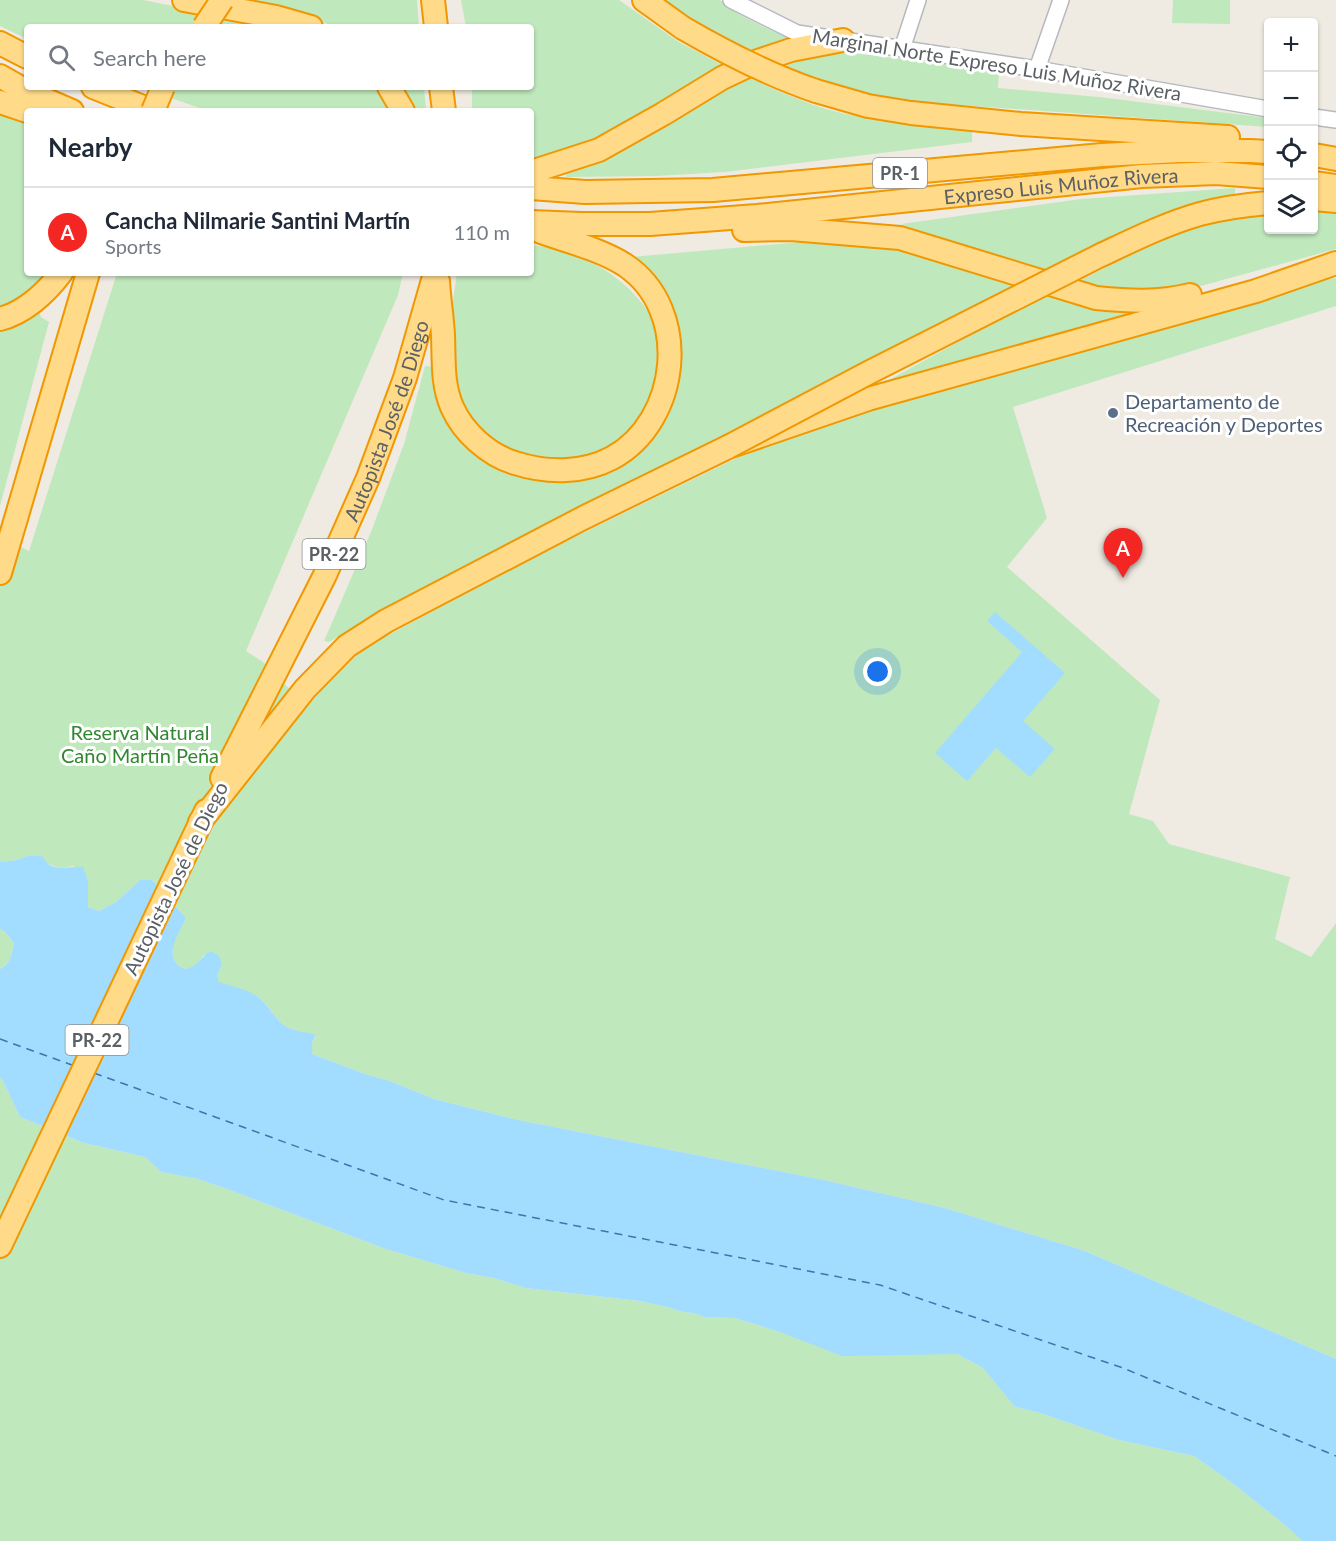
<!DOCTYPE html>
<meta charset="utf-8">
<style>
:root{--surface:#fff;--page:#f2f2f3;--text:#1f2937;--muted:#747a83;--line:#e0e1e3;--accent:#f42623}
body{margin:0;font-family:Lato,sans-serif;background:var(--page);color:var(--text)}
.controls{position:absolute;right:18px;top:18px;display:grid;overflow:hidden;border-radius:6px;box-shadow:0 2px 4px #0004}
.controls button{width:54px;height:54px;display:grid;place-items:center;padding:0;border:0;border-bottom:2px solid var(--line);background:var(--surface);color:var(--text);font:30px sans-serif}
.you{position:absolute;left:878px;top:672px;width:21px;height:21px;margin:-15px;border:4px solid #fff;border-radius:50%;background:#1a73e8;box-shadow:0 0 0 9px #1a73e833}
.badge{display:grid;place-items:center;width:39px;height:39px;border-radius:50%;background:var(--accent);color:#fff;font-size:20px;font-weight:700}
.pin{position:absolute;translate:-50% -50px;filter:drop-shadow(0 2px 3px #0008)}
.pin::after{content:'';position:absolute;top:32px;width:21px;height:18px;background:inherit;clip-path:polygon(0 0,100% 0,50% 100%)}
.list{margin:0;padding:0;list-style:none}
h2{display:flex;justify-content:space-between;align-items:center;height:78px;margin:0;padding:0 24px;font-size:26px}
h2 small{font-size:20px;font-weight:400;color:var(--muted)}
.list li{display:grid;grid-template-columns:39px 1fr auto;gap:18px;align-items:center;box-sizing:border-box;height:90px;padding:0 24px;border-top:2px solid var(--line)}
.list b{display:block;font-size:22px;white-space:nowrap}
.list p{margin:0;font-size:20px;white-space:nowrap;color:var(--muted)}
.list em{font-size:20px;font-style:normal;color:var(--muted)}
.icon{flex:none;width:33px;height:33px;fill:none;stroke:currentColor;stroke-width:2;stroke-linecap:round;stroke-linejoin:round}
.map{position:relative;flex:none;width:1336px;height:1541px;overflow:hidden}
.search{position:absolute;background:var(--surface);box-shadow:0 2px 4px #0004;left:24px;top:24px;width:510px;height:66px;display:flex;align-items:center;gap:15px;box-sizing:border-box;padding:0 21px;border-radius:6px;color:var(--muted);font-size:22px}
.panel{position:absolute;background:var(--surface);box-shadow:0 2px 4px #0004;left:24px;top:108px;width:510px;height:168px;border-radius:6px}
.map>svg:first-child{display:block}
</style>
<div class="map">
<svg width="1336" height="1541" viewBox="0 0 1336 1541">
<rect width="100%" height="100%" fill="#efebe2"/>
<path fill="#c0e8bd" d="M0 0H143L277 27H27V39L0 26Z
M241 0H417L419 27H334L317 19Z
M461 0H619L679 42 726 67 605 139 531 166V111H472V87H531V27H466Z
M661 0H720L738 14 774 32 792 38 793 39 757 53 694 22Z
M1173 0H1230V24L1172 23Z
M829 53H852L999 70 998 88 1099 97 1268 118V127L931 103C901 100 872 96 843 88 820 82 799 73 777 63Z
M745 76C771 88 798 100 826 109 872 122 924 125 972 130V142L725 172 656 176 566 177V171Z
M140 87H376L391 111H208Z
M398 87H424L426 111H413Z
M0 111 27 120V273H53L32 292 41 317 49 322 0 506Z
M1235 188V201L1040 274 901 224 1081 199Z
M1314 208 1336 209V249L1175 293 1153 295 1073 284 1182 229 1268 210V230H1314Z
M848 238 879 239 1022 284 403 601 329 642 324 641 371 532 404 444 425 366 435 367 449 328 457 273H531V245C540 246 550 247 559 249 594 259 629 282 649 313 654 321 656 330 659 339L680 335 673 311 663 293 631 257Z
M117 273H403L398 295 246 651 263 662 307 707 333 677 364 648 552 548 759 447 854 413 1317 279 1336 278V306L1013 407 1047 518 1007 567 1160 700 1129 814 1153 821 1169 844 1290 877 1275 939 1311 957 1336 923V1359L1085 1251 945 1208 824 1180 518 1120 434 1099 390 1081 368 1075 312 1054V1043L316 1036C306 1031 293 1032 284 1025 274 1018 268 1003 258 997 245 989 231 987 217 981V975L222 965 204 955 196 966 186 969C183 968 180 967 177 964 165 952 180 930 186 918L152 880H140L116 902 99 911 88 907V897L74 866 59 868 28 856 17 860 0 862V537L29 551Z
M1046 294 1168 305 1109 324 887 381Z
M0 929 5 932 14 943C12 953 10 964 0 969Z
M0 1078 2 1079 20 1117 84 1143 145 1157 161 1172 198 1179 227 1189 386 1249 466 1273 494 1278 526 1288 640 1301 667 1307 683 1312 694 1313 704 1317 735 1318 780 1332 928 1353 957 1354 983 1368 1015 1407 1037 1412 1119 1440 1194 1456 1232 1483 1284 1524 1302 1541H0Z"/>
<path fill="#a2dcff" d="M995 612 1065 673 1023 721 1055 749 1030 777 996 748 967 781 935 753 1022 652 987 621Z
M28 856H42C43 857 48 864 48 864 57 871 72 866 83 867L88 881V907L99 911 116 902 140 880H152L186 918C181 930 165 952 177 964 180 967 183 968 186 969 200 965 199 958 211 951L219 956 222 965 217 975 218 981C231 987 246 988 258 997 268 1004 274 1018 284 1025 293 1032 306 1031 316 1035L312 1043V1054L368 1075 390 1081 434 1099 518 1120 824 1180 945 1208 1085 1251 1336 1359V1541H1302L1284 1524 1232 1483 1194 1456 1119 1440 1037 1412 1015 1407 983 1368 957 1354 842 1356 780 1332 735 1318 704 1317 694 1313 683 1312 667 1307 640 1301 526 1288 494 1278 466 1273 386 1249 227 1189 198 1179 161 1172 145 1157 84 1143 20 1117 2 1079 0 1078V969C10 964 12 954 14 943L5 932 0 929V862L17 860Z"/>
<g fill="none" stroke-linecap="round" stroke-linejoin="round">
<path stroke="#3679ae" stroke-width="1.5" stroke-dasharray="8 6" stroke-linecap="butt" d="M0 1039 72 1065
M94 1073 444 1200 880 1285 1123 1368 1336 1456"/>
<g stroke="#b5b9be" stroke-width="18">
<path id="minor" d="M731 0 797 33 1037 69 1268 109
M902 49 918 0
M1037 69 1061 0
M1314 117 1336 120"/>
</g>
<g stroke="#f19700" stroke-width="26">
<g id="highway">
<path d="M184 0 276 17 311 27"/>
<path d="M433 0 436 27"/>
<path d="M644 0 683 28"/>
<path d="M0 43 27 57"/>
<path d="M0 76 30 93 72 111"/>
<path d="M93 87 153 111"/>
<path d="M389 87 403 111"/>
<path d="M441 87 444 111"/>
<path d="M816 91 868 106 911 113 1021 124 1228 137"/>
<path d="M0 102 27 111"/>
<path d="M1314 155 1336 159"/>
<path d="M531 172 599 150 663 114 722 78 758 61 791 50 843 40"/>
<path d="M1314 183 1336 186"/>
<path d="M531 188 585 192 713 190 1102 155 1179 151H1250L1268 152"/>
<path d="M1314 199 1336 201"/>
<path id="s1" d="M531 222 581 224H650L757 216 1142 176 1216 173 1268 177"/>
<path d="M744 230 791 229 900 238 1096 298C1128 301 1158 303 1190 295"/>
<path d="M1101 255C1133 240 1165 224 1200 214 1222 208 1245 205 1268 203"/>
<path d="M438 281C439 299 442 317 443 335 444 360 442 384 452 407 463 432 488 455 515 463 546 473 582 474 612 458 680 421 692 310 625 265 600 249 569 242 541 232L534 226"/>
<path d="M0 319C24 313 46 293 61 273"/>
<path d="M0 573 88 273"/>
<path id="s2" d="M222 778 325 575 368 478 405 378 435 273"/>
<path d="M200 822 305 689 347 646 386 621 583 518 728 447 868 399 1256 291 1336 263"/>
<path d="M0 1246 206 811"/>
</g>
</g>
<use href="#minor" stroke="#fff" stroke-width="15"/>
<use href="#highway" stroke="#ffda89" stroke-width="22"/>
<g stroke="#f19700" stroke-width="26" stroke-linecap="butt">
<path id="highway-bridge" d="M204 27 222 0
M683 28C726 53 769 75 816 91
M153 111 163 87
M728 447 870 372 1101 255"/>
</g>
<use href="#highway-bridge" stroke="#ffda89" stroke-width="22"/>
</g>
<circle fill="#5c6f8a" stroke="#fff" stroke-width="2" cx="1113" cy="413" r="6"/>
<g text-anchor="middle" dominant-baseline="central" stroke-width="6" stroke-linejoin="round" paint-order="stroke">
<g fill="#fff" stroke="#8c9092" stroke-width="1.5">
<rect x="873" y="158" width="54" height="30" rx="4.5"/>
<rect x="302.5" y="539" width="63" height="30" rx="4.5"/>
<rect x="65.5" y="1025" width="63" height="30" rx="4.5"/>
</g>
<g font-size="18" font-weight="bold" fill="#5b6064">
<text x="900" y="173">PR-1</text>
<text x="334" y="554">PR-22</text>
<text x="97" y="1040">PR-22</text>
</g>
<g font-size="20" fill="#5b6064" stroke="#fff">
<text transform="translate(997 64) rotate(9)">Marginal Norte Expreso Luis Muñoz Rivera</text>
<text stroke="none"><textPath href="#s1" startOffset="532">Expreso Luis Muñoz Rivera</textPath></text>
<text stroke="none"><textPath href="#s2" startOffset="394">Autopista José de Diego</textPath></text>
<text transform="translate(175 878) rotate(-64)">Autopista José de Diego</text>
</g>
<g font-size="20" fill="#4e5e75" stroke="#fff" text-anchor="start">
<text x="1125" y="401">Departamento de<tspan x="1125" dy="23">Recreación y Deportes</tspan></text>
</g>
<g font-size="20" fill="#30872f" stroke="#fff">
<text x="140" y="732">Reserva Natural<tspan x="140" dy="23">Caño Martín Peña</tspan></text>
</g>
</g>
</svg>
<div class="controls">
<button>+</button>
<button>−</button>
<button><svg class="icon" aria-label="locate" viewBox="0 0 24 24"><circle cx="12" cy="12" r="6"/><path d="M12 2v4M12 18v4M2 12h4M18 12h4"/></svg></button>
<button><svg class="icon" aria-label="layers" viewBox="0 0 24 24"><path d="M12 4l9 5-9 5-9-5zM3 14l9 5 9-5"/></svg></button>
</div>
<div class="you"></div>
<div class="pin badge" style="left:1123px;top:578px">A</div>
<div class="search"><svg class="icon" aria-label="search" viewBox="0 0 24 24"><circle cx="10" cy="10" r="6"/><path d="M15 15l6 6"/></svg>Search here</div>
<section class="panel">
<h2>Nearby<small></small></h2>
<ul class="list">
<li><span class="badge">A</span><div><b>Cancha Nilmarie Santini Martín</b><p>Sports</p></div><em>110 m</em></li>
</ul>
</section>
</div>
